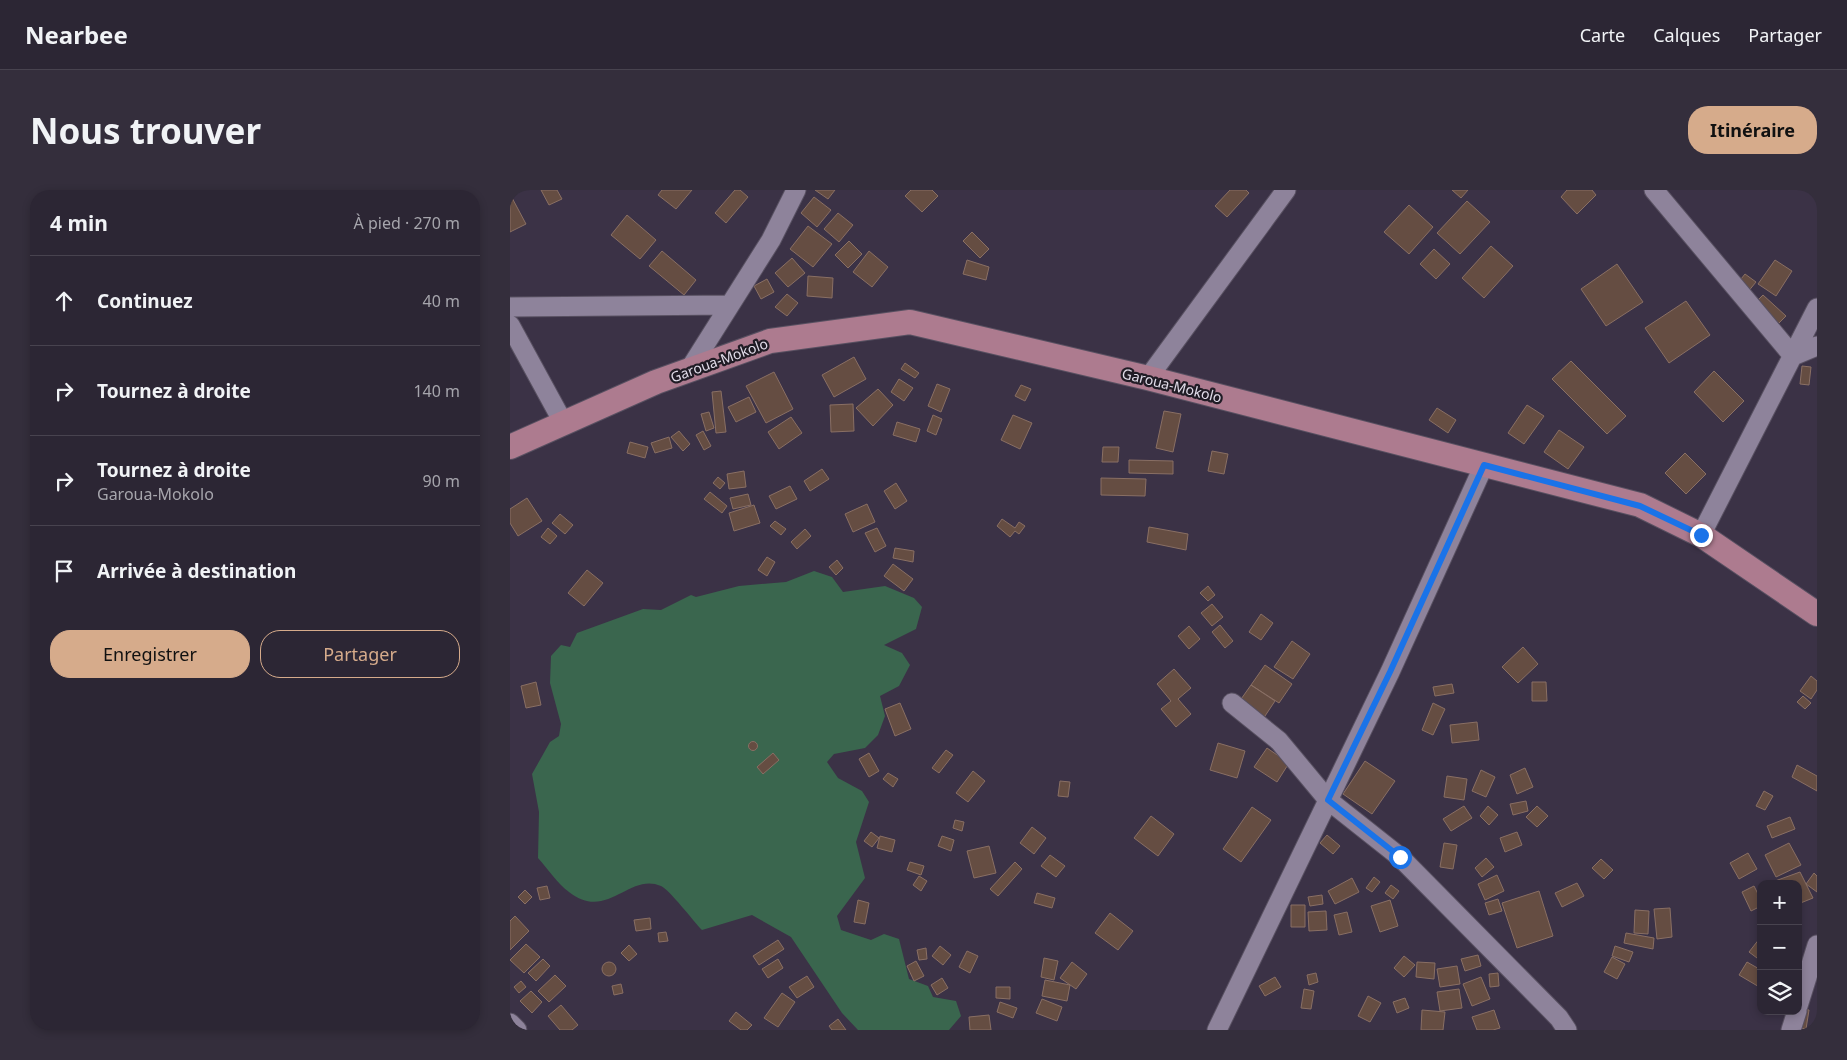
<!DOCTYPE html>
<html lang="fr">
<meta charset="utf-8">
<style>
:root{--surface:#2c2634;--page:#342e3c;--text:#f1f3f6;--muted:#a6a5ac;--line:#48434f;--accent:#d6ab8b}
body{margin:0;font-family:"Noto Sans",sans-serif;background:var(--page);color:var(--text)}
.controls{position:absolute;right:15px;bottom:15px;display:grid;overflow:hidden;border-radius:10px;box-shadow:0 2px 8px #0003}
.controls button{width:45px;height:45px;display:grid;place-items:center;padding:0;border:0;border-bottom:1px solid var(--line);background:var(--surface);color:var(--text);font:25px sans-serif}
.stop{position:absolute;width:15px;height:15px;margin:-11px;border:4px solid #1a73e8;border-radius:50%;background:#fff}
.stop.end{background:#1a73e8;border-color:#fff;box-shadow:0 1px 5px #0008}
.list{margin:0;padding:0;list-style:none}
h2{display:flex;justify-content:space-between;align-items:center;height:65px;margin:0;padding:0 20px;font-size:21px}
h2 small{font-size:16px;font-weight:400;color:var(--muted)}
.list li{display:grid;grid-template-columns:32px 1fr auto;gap:15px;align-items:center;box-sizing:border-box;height:90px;padding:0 20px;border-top:1px solid var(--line)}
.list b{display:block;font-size:19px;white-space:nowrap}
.list p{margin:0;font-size:16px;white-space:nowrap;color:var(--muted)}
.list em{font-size:16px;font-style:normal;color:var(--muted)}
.actions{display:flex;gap:10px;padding:15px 20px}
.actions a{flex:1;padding:11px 0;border:1px solid var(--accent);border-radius:20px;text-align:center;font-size:18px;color:var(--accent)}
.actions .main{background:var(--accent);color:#111}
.icon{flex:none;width:28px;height:28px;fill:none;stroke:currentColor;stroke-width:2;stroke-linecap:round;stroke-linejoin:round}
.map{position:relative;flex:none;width:1307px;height:840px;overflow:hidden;border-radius:20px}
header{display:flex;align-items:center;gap:30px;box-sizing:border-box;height:70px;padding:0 25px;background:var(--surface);border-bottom:1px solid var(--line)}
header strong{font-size:24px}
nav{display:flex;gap:28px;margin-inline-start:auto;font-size:18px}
.intro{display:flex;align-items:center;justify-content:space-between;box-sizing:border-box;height:120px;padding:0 30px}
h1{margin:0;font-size:35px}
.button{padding:12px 22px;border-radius:20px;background:var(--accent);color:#111;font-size:18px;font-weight:700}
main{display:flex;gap:30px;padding:0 30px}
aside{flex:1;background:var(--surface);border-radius:20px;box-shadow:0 2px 8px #0003}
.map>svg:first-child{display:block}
</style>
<header>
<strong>Nearbee</strong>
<nav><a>Carte</a><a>Calques</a><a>Partager</a></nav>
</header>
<div class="intro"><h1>Nous trouver</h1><a class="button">Itinéraire</a></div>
<main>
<aside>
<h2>4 min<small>À pied · 270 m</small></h2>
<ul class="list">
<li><svg class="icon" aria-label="ahead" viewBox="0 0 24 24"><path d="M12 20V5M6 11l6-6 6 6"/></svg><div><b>Continuez</b></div><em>40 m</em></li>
<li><svg class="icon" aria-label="right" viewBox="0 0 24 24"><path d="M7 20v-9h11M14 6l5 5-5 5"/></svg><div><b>Tournez à droite</b></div><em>140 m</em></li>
<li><svg class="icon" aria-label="right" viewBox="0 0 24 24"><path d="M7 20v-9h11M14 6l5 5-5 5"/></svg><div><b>Tournez à droite</b><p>Garoua-Mokolo</p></div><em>90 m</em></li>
<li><svg class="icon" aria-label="arrive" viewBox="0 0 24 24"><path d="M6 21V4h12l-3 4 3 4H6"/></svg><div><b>Arrivée à destination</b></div></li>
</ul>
<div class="actions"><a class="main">Enregistrer</a><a>Partager</a></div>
</aside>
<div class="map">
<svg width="1307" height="840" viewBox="0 0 1307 840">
<rect width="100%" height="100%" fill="#3b3246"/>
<path fill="#3a664e" d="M304 381 322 387 333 402 375 396 404 408 412 417 406 439 374 455 392 463 400 475 389 496 370 506 375 526 368 545 355 558 324 564 317 572 328 588 352 601 359 612 346 652 355 688 327 726 331 740 361 750 374 744 389 749 399 789 418 796 423 807 446 811 451 826 439 840H348L332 823 281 747 242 725 192 740C184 732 159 699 151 696 119 682 97 732 59 702 47 693 38 679 28 668L29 622 22 584 40 552 49 546 51 534 40 493 41 466 51 455 60 457 67 443 133 419 151 420 181 405 186 407 229 396 276 392Z"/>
<path fill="#654d42" stroke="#896f64" d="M31 0H47L52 9 39 15Z
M152 0H182L166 19 148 5Z
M225 0H230L238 7 216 33 205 23Z
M305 0H325L318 9Z
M401 0H422L428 6 412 22 395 6Z
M720 0H736L739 3 717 27 705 16Z
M942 0H958L951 8Z
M1057 0H1082L1086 5 1067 24 1051 7Z
M0 4 16 34 0 42Z
M304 7 321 20 307 37 291 23Z
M957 11 980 32 950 64 927 43Z
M899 15 923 37 899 64 874 42Z
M328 23 343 35 329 52 314 39Z
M117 25 146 50 130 69 101 45Z
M298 36 322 54 303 77 280 59Z
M462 42 479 59 470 68 453 51Z
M339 51 352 64 338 78 325 65Z
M981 56 1003 76 974 108 952 88Z
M924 59 940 74 926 89 910 74Z
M152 61 186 90 174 105 139 76Z
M359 61 378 77 362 97 343 82Z
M282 68 295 83 278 97 265 83Z
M457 70 479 77 476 90 453 84Z
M1265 70 1282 81 1266 106 1248 94Z
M1107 74 1133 112 1096 136 1071 99Z
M1235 84 1246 92 1237 103 1227 94Z
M298 86 323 88 322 108 297 106Z
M257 89 264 102 251 109 244 96Z
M277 104 288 113 277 126 265 117Z
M1253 105 1276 126 1263 139 1240 118Z
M1176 111 1200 145 1159 173 1135 138Z
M344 167 356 189 324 207 312 185Z
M1061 171 1116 226 1097 244 1042 189Z
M395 173 409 183 405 188 391 179Z
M1292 176 1301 177 1299 195 1290 194Z
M1204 181 1234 211 1213 232 1184 202Z
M264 182 283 219 256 233 236 196Z
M389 189 403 198 394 211 381 202Z
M427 194 440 199 431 222 418 216Z
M511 195 521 199 515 211 505 206Z
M368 199 383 215 363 236 346 218Z
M211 201 216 242 206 243 202 202Z
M239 207 246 222 226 232 218 217Z
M343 214 344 241 321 242 320 215Z
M1017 215 1034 226 1014 254 998 243Z
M927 218 946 230 938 243 919 230Z
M654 221 671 224 663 262 646 258Z
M199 222 204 238 196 241 191 224Z
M423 225 432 229 426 245 417 241Z
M503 225 522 233 510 259 491 250Z
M281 227 292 243 269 259 258 242Z
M387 232 410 239 406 252 383 245Z
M1049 240 1074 257 1058 279 1034 262Z
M169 241 180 254 173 261 161 247Z
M193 241 201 256 194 260 186 245Z
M159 247 162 258 145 263 141 253Z
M120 252 138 257 135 268 117 263Z
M593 257H609L608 272H592Z
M702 261 718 264 714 284 698 281Z
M1175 263 1196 284 1176 304 1155 283Z
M619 270 663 271V284L619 283Z
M312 279 319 289 300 301 294 291Z
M234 281 236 297 219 299 217 284Z
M208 287 215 293 210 299 203 293Z
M591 288 636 289 635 306 591 305Z
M386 293 397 311 385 319 374 301Z
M280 296 287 309 266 319 259 306Z
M200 302 217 316 212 323 194 309Z
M238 304 241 315 223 319 220 308Z
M17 308 32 331 8 346 0 333V319Z
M357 314 365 332 343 342 335 324Z
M244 315 250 333 224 341 219 323Z
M50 324 63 335 55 344 42 333Z
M492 329 505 338 509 332 515 336 509 344 505 341 500 347 487 336Z
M265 331 276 339 271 345 260 336Z
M639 337 678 344 676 360 637 352Z
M38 338 47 346 40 354 31 347Z
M367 338 376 356 365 362 355 343Z
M295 339 301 346 287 359 281 352Z
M385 358 404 361 403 372 383 368Z
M257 367 265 372 257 386 248 380Z
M327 370 333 378 326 385 319 377Z
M383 374 403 389 394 401 374 386Z
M77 380 93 393 74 416 58 403Z
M698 396 705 405 698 411 690 403Z
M702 414 713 427 702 436 691 423Z
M751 424 763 433 751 450 739 442Z
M710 435 723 451 715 458 702 442Z
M679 436 690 449 679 459 668 446Z
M782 451 800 464 783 489 764 477Z
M1013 457 1028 474 1008 493 992 477Z
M755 475 782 494 769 513 741 495Z
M664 479 681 498 668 509 681 524 666 537 651 519 661 511 647 494Z
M1301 486 1307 491V500L1301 509 1290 501Z
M26 492 31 515 16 518 11 496Z
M1022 492H1036L1037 511H1022Z
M942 494 944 503 925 506 923 497Z
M741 495 765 511 753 529 729 512Z
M1293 506 1301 513 1295 519 1287 512Z
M390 513 401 539 385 546 375 519Z
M923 513 935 519 923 545 912 540Z
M967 532 969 550 942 553 940 535Z
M238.5 556a4.5 4.5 0 1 1 9 0a4.5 4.5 0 1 1-9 0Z
M708 553 735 561 727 588 700 580Z
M757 558 779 573 767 592 744 577Z
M436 560 443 565 429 583 422 578Z
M263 563 269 570 253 584 247 577Z
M359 563 369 581 359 587 349 569Z
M855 571 885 591 862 624 833 604Z
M1287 575 1307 586V601L1282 587Z
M1015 578 1023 597 1007 604 1000 585Z
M971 580 985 587 976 607 962 601Z
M463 581 475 591 458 612 446 603Z
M378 583 388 589 383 597 373 589Z
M937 586 957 589 954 610 934 607Z
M550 591 560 592 558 607 548 606Z
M1254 601 1263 606 1255 620 1246 616Z
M1016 611 1018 621 1003 625 1000 614Z
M954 616 962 628 941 641 933 629Z
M978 616 988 625 979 635 970 626Z
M1027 616 1038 626 1027 637 1016 627Z
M742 617 761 630 731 672 713 659Z
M641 626 664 644 648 666 624 648Z
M1280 627 1285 639 1262 648 1257 636Z
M445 630 454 632 452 641 443 638Z
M522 637 536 648 524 664 510 653Z
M361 642 369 648 362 657 354 651Z
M1007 642 1012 655 995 662 990 648Z
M817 645 830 656 823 664 810 653Z
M370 646 385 650 382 662 367 658Z
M432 646 444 650 441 661 428 656Z
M934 653 947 655 943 679 930 677Z
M1279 653 1291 675 1266 687 1255 665Z
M479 656 486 683 464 688 457 661Z
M1238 663 1247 679 1229 689 1220 673Z
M540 665 555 676 546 687 531 676Z
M976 668 984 677 972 687 965 678Z
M1091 669 1103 680 1094 689 1082 678Z
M400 672 414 676 411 685 397 680Z
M505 672 512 679 488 706 480 699Z
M1290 682 1303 708 1288 714V694H1266L1265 691Z
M1304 683 1307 686V702L1296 694Z
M987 685 994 701 975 710 968 694Z
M409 686 417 691 411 701 403 695Z
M864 687 870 692 862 702 856 698Z
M842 688 849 702 825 714 818 701Z
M1067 693 1074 706 1052 717 1045 703Z
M881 695 889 701 883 709 875 703Z
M37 696 40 708 30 710 27 698Z
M1244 696 1251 710V716L1241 721 1232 702Z
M15 700 22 707 15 714 8 707Z
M1029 701 1043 746 1007 758 992 713Z
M527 703 545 708 542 718 524 713Z
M812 705 813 714 800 716 798 707Z
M988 709 992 721 979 725 975 713Z
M348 710 359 713 355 734 344 732Z
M880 710 888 736 870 742 861 716Z
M781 715H795V737H781Z
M1160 718 1162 747 1147 749 1144 719Z
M1125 720 1139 721 1138 744 1124 743Z
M816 721 817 740 799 741 798 722Z
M837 722 842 742 829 745 824 725Z
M600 723 623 741 608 760 585 743Z
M5 726 19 741 0 760V731Z
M140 728 141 739 126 741 124 730Z
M156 742 158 751 149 752 148 743Z
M1116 743 1144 748 1143 759 1114 753Z
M1250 748H1251V771L1239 762Z
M268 750 274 759 249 775 243 766Z
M16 754 30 767 14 783 0 770Z
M119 755 127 764 119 771 111 763Z
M430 756 441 765 433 775 422 766Z
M1105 756 1123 762 1119 772 1102 766Z
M416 758 417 769 409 770 407 760Z
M457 761 468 766 460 783 449 777Z
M968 765 971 776 955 781 951 769Z
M894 766 905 775 894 787 884 778Z
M1102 767 1115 774 1107 789 1094 782Z
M534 768 548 771 544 790 531 787Z
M33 769 40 776 26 791 18 783Z
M268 769 273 778 258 788 252 779Z
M406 771 414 786 404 791 397 776Z
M562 772 577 784 566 799 550 788Z
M907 772 925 773 924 789 906 787Z
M1237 772 1251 780V798L1229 785Z
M92 779a7 7 0 1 1 14 0a7 7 0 1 1-14 0Z
M947 776 950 794 930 797 927 779Z
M806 783 808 792 799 795 797 785Z
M988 783 989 796 980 797 979 784Z
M45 785 56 796 39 812 28 801Z
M297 786 304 797 287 808 279 797Z
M765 787 771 797 755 806 749 796Z
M971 787 980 809 962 816 953 794Z
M432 788 438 798 427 805 421 795Z
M535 790 560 795 557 811 532 806Z
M11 791 16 797 9 803 4 797Z
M111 794 113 803 104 805 102 796Z
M486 797H500V809L486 808Z
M794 799 804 801 801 819 791 818Z
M949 799 952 818 930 821 927 802Z
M21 801 32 812 22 823 10 811Z
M272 803 285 812 268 837 254 828Z
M858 806 871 813 860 832 848 826Z
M895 808 899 818 887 823 883 812Z
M532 809 552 817 547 831 526 823Z
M490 812 507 818 503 828 487 822Z
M51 815 68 835 62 840H50L38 826Z
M1292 819 1299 820 1296 839 1290 838Z
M912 820 935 822 933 840H911Z
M984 820 990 838 983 840H967L962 827Z
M226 822 242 835 237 840H231L219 831Z
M479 825 481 840H460L459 827Z
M328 829 336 840H322L319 836Z"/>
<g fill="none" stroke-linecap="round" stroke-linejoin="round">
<g stroke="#585061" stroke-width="21">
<path id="minor" d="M1144 0 1283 166 1307 156
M0 117 220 115
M0 135 54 234
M179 180 261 50 286 0
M638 188 776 0
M1191 345 1307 118
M722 513 769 551 818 610 890 667 1049 828 1057 840
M1288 816 1307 755
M0 833 7 840
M707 840 880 482 974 275
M1281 840 1287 821"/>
</g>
<g stroke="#585061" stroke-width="26">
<path id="major" d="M0 257 146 192 260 151 400 132 638 188 1130 315 1191 345 1307 424"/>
</g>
<use href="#minor" stroke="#8e839b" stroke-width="19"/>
<use href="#major" stroke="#ad7b8f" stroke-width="24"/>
</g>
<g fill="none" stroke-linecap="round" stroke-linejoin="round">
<path stroke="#1a73e8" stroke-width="6" d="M890 667 818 610 880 482 974 275 1130 316 1191 345"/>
</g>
<g text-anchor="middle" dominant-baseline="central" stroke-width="4.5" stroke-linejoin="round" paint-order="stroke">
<g font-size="14" fill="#e2ddea" stroke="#201c25">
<text transform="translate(209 170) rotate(-20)">Garoua-Mokolo</text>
<text transform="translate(662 195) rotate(14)">Garoua-Mokolo</text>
</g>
</g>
</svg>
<div class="controls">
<button>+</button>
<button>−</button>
<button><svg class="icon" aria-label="layers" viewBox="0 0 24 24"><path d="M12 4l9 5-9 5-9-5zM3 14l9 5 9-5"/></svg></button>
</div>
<div class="stop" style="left:890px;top:667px"></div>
<div class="stop end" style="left:1191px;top:345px"></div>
</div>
</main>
